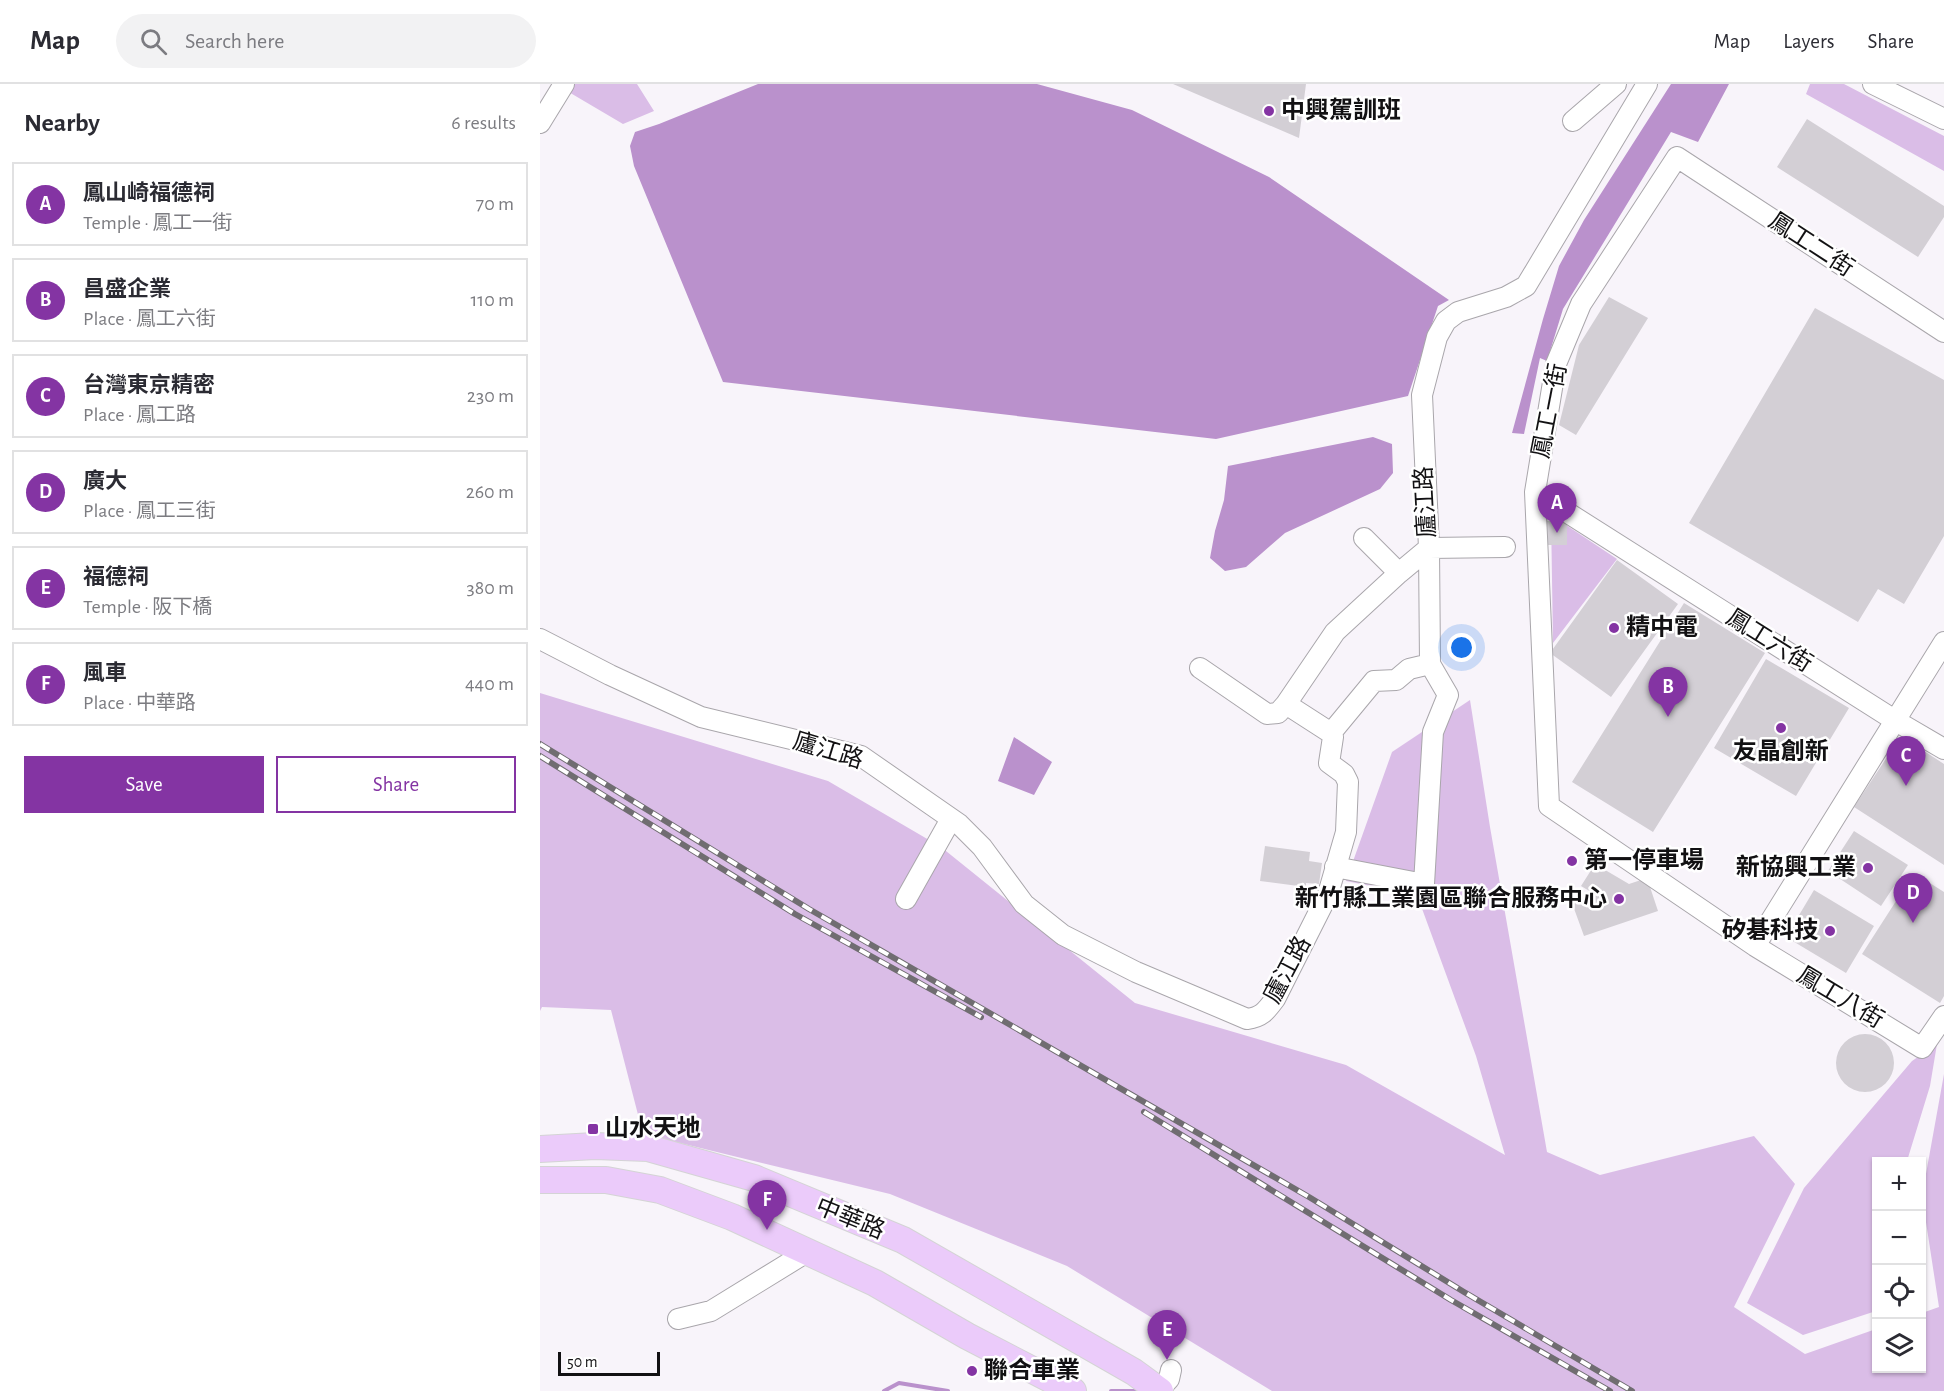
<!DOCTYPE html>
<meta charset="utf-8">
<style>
:root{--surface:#fff;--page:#f2f2f3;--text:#2b2b33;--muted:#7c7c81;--line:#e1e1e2;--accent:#8434a3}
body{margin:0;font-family:"Alegreya Sans","Noto Sans TC",sans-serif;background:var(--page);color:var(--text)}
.controls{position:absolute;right:18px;bottom:18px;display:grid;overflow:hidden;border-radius:0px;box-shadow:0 2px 4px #0004}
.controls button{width:54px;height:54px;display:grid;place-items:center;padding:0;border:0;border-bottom:2px solid var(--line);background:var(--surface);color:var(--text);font:30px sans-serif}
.scale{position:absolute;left:18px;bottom:15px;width:102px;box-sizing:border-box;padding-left:6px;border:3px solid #121113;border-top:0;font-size:16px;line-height:21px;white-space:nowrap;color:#121113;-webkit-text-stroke:4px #fff;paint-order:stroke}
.you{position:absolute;left:922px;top:564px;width:21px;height:21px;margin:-15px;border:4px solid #fff;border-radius:50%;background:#1a73e8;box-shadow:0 0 0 9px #1a73e833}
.badge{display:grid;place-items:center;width:39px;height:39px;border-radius:50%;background:var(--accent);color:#fff;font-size:20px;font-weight:700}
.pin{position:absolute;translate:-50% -50px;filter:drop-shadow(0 2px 3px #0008)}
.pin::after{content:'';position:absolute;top:32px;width:21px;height:18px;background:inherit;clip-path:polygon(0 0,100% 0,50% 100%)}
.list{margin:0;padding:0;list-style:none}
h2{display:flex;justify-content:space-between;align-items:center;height:78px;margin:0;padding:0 24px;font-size:26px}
h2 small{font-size:20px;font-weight:400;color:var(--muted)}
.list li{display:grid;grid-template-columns:39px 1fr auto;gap:18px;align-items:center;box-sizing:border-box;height:84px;margin:0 12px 12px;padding:0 12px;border:2px solid var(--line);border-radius:0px}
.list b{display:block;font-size:22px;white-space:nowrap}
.list p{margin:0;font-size:20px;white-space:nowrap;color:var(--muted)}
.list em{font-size:20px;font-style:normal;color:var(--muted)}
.actions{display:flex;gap:12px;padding:18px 24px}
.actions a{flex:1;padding:14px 0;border:2px solid var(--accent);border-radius:0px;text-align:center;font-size:21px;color:var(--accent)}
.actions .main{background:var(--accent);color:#fff}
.icon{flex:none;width:33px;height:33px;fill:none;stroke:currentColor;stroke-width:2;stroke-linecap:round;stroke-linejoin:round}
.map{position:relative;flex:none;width:1404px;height:1307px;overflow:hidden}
header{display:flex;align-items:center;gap:36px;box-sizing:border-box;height:84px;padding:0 30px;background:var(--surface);border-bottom:2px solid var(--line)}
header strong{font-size:28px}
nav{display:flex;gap:33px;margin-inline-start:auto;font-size:21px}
.search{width:420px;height:54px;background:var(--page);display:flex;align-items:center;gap:15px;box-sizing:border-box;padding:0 21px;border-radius:33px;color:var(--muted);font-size:22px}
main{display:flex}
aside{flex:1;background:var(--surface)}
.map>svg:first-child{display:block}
</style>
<header>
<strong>Map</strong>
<div class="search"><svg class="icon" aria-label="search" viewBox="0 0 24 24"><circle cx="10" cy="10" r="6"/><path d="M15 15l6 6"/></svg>Search here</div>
<nav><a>Map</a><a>Layers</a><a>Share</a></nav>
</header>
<main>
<aside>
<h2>Nearby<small>6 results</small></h2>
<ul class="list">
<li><span class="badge">A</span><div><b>鳳山崎福德祠</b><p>Temple · 鳳工一街</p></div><em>70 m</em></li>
<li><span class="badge">B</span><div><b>昌盛企業</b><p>Place · 鳳工六街</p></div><em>110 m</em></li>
<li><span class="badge">C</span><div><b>台灣東京精密</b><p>Place · 鳳工路</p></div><em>230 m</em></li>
<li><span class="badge">D</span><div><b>廣大</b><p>Place · 鳳工三街</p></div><em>260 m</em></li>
<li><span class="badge">E</span><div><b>福德祠</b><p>Temple · 阪下橋</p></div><em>380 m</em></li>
<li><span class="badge">F</span><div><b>風車</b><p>Place · 中華路</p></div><em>440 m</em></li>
</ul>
<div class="actions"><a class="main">Save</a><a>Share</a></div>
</aside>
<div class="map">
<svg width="1404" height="1307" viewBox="0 0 1404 1307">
<rect width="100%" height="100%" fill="#f8f4fa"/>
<path fill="#dabde7" d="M32 0H97L114 27 83 40 27 7Z
M1270 0H1304L1404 52V87L1266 10Z
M1011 431 1077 475 1013 559Z
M0 609 288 697 401 763 595 919 806 981 965 1071 936 972 877 811 806 797 852 668 930 616 950 743 1007 1068 1060 1091 1214 1052 1255 1100 1194 1223 1265 1270 1336 1245V1284H1382V1229L1399 1223 1382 1112 1404 990V1307H732L527 1182 350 1110 103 1050 71 926 2 923 0 927Z
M1397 960 1390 1002 1367 1077 1336 1078V1227L1263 1251 1207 1219 1264 1104 1372 977Z"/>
<path fill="#ba91cc" d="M218 0H497L592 26 729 93 909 216 898 222 868 312 676 355 183 298 94 82 90 62 95 48 119 40Z
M1131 0H1189L1158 58 1131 48 1023 225 1007 277 1000 274 984 350 972 349 1003 235 1019 182 1044 136Z
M833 353 852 360 853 389 840 405 745 449 706 483 685 487 670 474 675 447 684 416 688 382Z
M474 653 512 678 494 711 458 697Z"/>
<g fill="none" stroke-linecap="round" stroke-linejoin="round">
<path stroke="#ba91cc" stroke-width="4" d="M344 1307 359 1299 408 1307
M571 1307H596"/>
</g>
<path fill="#d3cfd5" d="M633 0H766L759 54Z
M1267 35 1404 122V133L1378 173 1237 83Z
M1069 213 1108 234 1036 351 1019 341 1039 261Z
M1275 224 1404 296V452L1364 520 1338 505 1318 538 1149 439Z
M1027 436V461H1008L1007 437Z
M1077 476 1138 520 1071 613 1010 569Z
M1144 519 1225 569 1113 748 1032 698Z
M1226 575 1309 624 1256 712 1174 664Z
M1361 652 1404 680V781L1314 723Z
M1314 747 1368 781 1341 822 1288 787Z
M725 762 770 768 769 777 782 779 779 800 766 799V803L720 797Z
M1055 780 1089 800 1107 794 1118 827 1044 852 1032 819 1056 811 1041 802Z
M1374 789 1404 808V912L1400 919 1322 870Z
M1274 806 1334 842 1306 889 1246 853Z
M1296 979a29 29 0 1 1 58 0a29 29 0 1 1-58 0Z"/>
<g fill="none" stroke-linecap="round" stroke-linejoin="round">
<g stroke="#a9a6ab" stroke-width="22">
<path id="minor" d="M1333 0 1404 35
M1033 37 1076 0
M0 39 24 0
M1404 248 1137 73 1041 220 1016 280 995 408 1009 722 1215 862 1382 964 1404 932
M995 408 1356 637 1404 665
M824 454 859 489
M0 555 70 591 161 633 321 672 419 740 442 763 484 820 523 851 596 888 707 935C722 933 726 927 735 915L788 810 806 748 808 698 804 690 789 679 793 653 791 649 834 597 856 596 869 585 890 580
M660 584 727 630 738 629 746 620
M791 649 746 620 795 548 859 489 889 464 965 463
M795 783 884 800 893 648 908 611 890 580 889 464 882 311 897 253 906 237 918 228 966 213 986 202 1107 0
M366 815 411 735
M1215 862 1404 558
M138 1235 171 1227 267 1168
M619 1306 629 1295 631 1286"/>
</g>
<g stroke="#d4d4d5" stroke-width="28">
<path id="major" d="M0 1065 55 1062 108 1064 214 1094 363 1156 594 1288 620 1307
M0 1096H66L120 1106 192 1133 335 1199 427 1252 533 1307"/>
</g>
<use href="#minor" stroke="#fff" stroke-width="20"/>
<use href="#major" stroke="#ebcbfa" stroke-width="26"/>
<g stroke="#706d71" stroke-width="6">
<path id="rail" d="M0 660 269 825 769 1113 924 1208 1092 1307
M0 672 255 830 441 933
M604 1028 911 1216 1070 1307"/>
</g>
<use href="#rail" stroke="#fff" stroke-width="4" stroke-dasharray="11" stroke-linecap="butt"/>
</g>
<g fill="#8434a3" stroke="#fff" stroke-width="2">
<circle cx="729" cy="27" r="6"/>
<circle cx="1074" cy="544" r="6"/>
<circle cx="1241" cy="644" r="6"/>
<circle cx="1032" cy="777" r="6"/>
<circle cx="1328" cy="784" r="6"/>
<circle cx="1079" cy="815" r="6"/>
<circle cx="1290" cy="847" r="6"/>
<rect x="47" y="1039" width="12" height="12" rx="3"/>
<circle cx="432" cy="1287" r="6"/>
</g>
<g text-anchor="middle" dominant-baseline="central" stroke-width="5" stroke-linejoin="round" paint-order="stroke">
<g font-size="24" font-weight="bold" fill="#121113" stroke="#fff" text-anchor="start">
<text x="741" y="27">中興駕訓班</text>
<text x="1086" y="544">精中電</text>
<text x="1241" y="668" text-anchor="middle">友晶創新</text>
<text x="1044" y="777">第一停車場</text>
<text x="1316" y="784" text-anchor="end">新協興工業</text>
<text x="1067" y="815" text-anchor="end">新竹縣工業園區聯合服務中心</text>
<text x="1278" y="847" text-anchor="end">矽碁科技</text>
<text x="65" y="1045">山水天地</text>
<text x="444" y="1287">聯合車業</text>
</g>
<g font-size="24" fill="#121113" stroke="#fff">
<text transform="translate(1271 161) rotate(33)">鳳工二街</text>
<text transform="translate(1010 327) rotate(-79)">鳳工一街</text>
<text transform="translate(886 418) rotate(-93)">廬江路</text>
<text transform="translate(1229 557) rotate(32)">鳳工六街</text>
<text transform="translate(288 667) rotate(17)">廬江路</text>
<text transform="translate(748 886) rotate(-62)">廬江路</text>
<text transform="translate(1300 914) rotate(31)">鳳工八街</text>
<text transform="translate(310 1135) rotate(22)">中華路</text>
</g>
</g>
</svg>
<div class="controls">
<button>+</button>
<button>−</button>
<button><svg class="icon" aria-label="locate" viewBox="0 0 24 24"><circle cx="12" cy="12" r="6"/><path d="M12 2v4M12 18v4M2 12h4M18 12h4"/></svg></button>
<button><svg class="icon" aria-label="layers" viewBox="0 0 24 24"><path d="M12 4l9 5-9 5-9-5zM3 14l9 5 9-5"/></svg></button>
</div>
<div class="scale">50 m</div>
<div class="you"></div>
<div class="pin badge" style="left:1017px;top:449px">A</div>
<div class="pin badge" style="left:1128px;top:633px">B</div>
<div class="pin badge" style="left:1366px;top:702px">C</div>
<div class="pin badge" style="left:1373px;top:839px">D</div>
<div class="pin badge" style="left:627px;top:1276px">E</div>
<div class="pin badge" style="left:227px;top:1146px">F</div>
</div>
</main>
